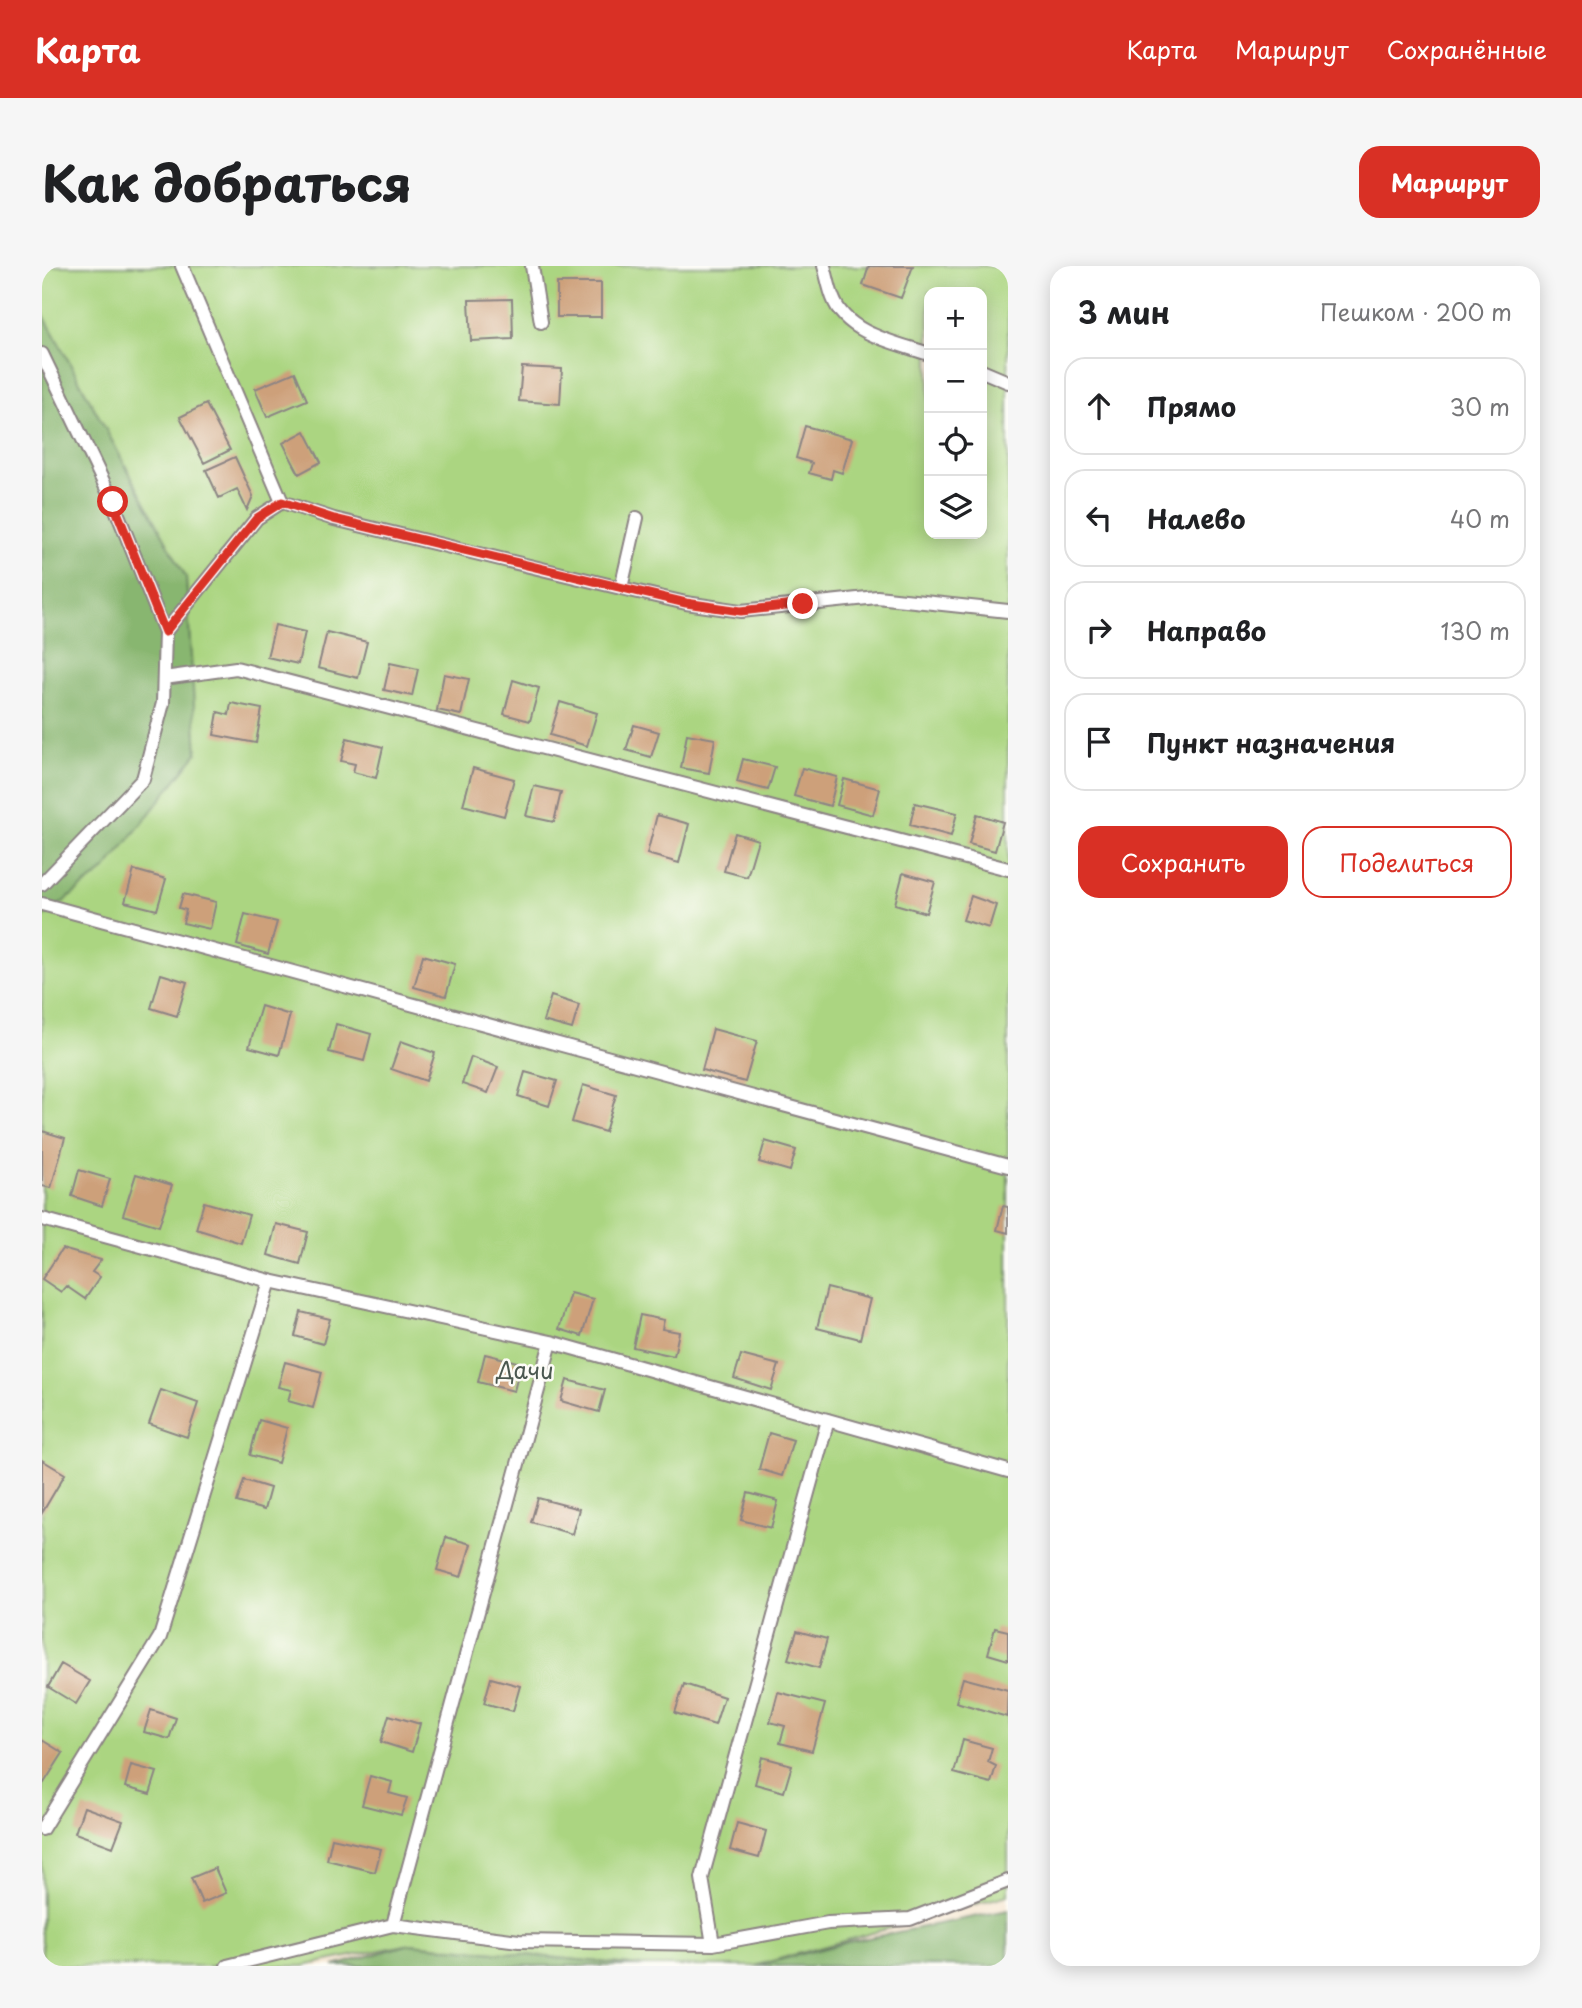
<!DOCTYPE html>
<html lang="ru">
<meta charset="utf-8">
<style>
:root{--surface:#fff;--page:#f6f6f6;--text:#202124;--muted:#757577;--line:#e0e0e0;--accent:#d93025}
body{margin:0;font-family:"Playpen Sans",sans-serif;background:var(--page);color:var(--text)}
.controls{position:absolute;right:21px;top:21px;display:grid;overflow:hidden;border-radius:14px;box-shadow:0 4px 18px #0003}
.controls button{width:63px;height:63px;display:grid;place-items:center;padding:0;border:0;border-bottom:2px solid var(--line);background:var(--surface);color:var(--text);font:35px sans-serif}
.stop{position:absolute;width:21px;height:21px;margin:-16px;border:5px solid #d93025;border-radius:50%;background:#fff}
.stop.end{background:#d93025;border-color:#fff;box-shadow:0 2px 7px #0008}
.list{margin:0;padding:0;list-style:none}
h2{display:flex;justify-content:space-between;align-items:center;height:91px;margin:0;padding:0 28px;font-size:30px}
h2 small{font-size:23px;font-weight:400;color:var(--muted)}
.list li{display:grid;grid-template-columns:46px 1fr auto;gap:21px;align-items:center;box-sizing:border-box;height:98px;margin:0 14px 14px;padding:0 14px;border:2px solid var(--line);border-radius:21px}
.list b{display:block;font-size:26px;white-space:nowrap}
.list em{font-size:23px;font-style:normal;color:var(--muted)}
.actions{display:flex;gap:14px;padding:21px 28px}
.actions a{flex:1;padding:16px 0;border:2px solid var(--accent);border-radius:21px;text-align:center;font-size:24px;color:var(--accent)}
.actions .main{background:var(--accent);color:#fff}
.icon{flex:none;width:38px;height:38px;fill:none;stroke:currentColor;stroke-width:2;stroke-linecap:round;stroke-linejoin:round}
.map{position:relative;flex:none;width:966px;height:1700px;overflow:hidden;border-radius:21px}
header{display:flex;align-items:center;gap:42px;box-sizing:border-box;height:98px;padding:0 35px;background:var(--accent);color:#fff}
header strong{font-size:33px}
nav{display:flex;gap:38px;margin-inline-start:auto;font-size:24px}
.intro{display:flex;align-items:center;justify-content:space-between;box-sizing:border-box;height:168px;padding:0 42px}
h1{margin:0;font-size:49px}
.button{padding:18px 32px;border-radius:21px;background:var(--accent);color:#fff;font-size:24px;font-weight:700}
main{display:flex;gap:42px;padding:0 42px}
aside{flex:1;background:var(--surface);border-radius:21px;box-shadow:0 4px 18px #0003}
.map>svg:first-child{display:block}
</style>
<header>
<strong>Карта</strong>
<nav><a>Карта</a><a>Маршрут</a><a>Сохранённые</a></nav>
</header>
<div class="intro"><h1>Как добраться</h1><a class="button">Маршрут</a></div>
<main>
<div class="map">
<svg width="966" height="1700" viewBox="0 0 966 1700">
<rect width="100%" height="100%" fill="#fdfcf7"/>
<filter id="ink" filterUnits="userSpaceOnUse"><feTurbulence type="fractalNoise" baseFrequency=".0143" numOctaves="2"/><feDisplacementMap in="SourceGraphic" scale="14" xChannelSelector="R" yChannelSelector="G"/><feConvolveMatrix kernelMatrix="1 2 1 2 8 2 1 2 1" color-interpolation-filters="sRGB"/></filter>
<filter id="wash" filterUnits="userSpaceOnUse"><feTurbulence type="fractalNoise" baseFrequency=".00686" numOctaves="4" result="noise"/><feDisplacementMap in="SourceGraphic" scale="28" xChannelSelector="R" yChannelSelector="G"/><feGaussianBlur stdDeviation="1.57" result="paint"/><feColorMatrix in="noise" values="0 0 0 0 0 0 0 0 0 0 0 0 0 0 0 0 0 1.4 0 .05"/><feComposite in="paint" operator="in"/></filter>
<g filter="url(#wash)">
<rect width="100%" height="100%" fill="#f6e5ce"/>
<path fill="#abd581" stroke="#667c5e" stroke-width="2" fill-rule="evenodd" d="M0 0H966V1629L712 1700H599L368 1678 261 1700H0ZM887 26H940V268H887Z"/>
<path fill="#88b66f" stroke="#556c55" stroke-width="2" d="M0 46 144 311 155 487 63 604 0 652Z
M966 1644V1700H714L806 1676Z
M368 1678 599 1700H292Z"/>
<g id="blocks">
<path fill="#cda07a" d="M827 0H871L859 32 821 19Z
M515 17H559V51H515Z
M470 33 471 73 429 75 427 34Z
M480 101 520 103 518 138 477 135Z
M253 106 265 134 225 151 213 123Z
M164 138 188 184 162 197 138 151Z
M763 160 810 173 800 207 791 204 789 213 767 207 770 197 754 192Z
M263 165 279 196 257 208 241 177Z
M193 191 211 230 205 244 195 223 177 232 164 204Z
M233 359 263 366 256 398 225 391Z
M285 366 325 376 316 412 276 402Z
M348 397 376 403 370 430 342 424Z
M402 408 427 413 419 449 395 444Z
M471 414 497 422 488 455 462 448Z
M518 436 555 447 545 480 508 469Z
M189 437 220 443 214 477 172 469 176 446 187 449Z
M592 459 617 466 609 491 584 484Z
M645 468 673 473 667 507 639 502Z
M305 472 341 481 334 512 311 506 313 498 299 495Z
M701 493 733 501 726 524 695 516Z
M431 502 472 513 462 550 421 539Z
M760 502 795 511 788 540 752 530Z
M802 513 838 523 831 549 795 539Z
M492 520 519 526 512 556 484 550Z
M873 537 915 547 909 570 868 559Z
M935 548 961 556 953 585 927 578Z
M615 549 647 558 637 597 605 588Z
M693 567 716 574 705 611 682 605Z
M92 604 124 613 115 644 83 636Z
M861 607 893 616 884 647 853 638Z
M141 628 174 636 168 663 141 657 144 644 137 642Z
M929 630 954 639 947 662 921 654Z
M203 648 235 656 226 688 195 679Z
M381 689 413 698 404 730 372 721Z
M119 708 145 716 135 750 109 742Z
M509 730 537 739 530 763 501 755Z
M219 740 248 749 237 789 207 781Z
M294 758 329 768 322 795 287 786Z
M671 763 715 775 703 816 660 804Z
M359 775 393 787 384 815 349 803Z
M429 791 456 801 446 827 420 818Z
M483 806 515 815 507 840 476 830Z
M541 819 574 829 563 866 530 856Z
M0 865 23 872 9 922 0 920Z
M723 875 754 884 748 905 717 896Z
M37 904 68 913 60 940 30 930Z
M94 908 130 919 117 960 81 949Z
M162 936 207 949 199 977 154 963Z
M961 940 966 941V967L955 964Z
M234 958 266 966 258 998 226 989Z
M20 983 59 994 50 1006 58 1011 43 1033 24 1020 19 1026 0 1013Z
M785 1022 828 1033 818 1073 775 1062Z
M528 1027 551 1033 540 1070 517 1063Z
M259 1046 288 1053 281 1078 253 1070Z
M598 1049 622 1054 620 1063 637 1066 632 1090 591 1081Z
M443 1088 479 1097 472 1125 436 1116Z
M699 1089 737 1099 729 1124 692 1112Z
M243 1096 280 1106 271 1142 246 1135 249 1124 236 1121Z
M525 1114 563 1124 557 1146 519 1135Z
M119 1124 156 1137 145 1171 107 1158Z
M217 1154 245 1162 236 1197 208 1189Z
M727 1167 751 1174 740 1210 717 1203Z
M0 1194 23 1208 0 1247Z
M202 1214 228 1222 222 1244 195 1236Z
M706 1227 736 1235 729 1262 699 1254Z
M496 1232 537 1243 530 1268 489 1256Z
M404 1271 429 1278 419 1311 395 1304Z
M953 1362 966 1365V1394L946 1388Z
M755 1365 785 1373 777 1402 746 1393Z
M19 1398 48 1415 34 1438 6 1421Z
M449 1412 478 1420 471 1445 442 1437Z
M921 1412 966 1424 965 1451 914 1436Z
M642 1418 682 1431 673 1459 633 1447Z
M736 1426 783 1438 770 1485 738 1477 743 1460 728 1456Z
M109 1444 134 1452 127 1473 102 1466Z
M347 1449 378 1458 370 1486 339 1476Z
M0 1474 21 1487 2 1517 0 1515Z
M921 1474 950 1482 946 1496 954 1500 949 1517 912 1507Z
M720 1491 750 1499 742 1526 713 1518Z
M89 1499 115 1506 108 1528 83 1521Z
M328 1510 350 1516 347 1527 365 1532 359 1549 320 1539Z
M42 1541 81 1555 71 1581 33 1567Z
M695 1557 724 1565 717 1592 688 1584Z
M290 1572 339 1583 333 1606 285 1594Z
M173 1602 184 1627 160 1637 149 1612Z"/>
</g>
</g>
<g filter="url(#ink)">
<use href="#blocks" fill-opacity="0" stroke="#8c8484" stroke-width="2"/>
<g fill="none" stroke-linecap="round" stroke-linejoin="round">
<g stroke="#8c8484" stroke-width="16">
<path id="service" d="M490 0 499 56
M782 0C785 10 787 22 791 32 804 68 855 77 887 88
M0 88 71 236 123 366 121 437 101 513 0 618
M940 105 966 116
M240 236 292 253 579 322 644 337 699 345 835 331 966 345
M579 322 595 252
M123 366 215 252 240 236 140 0
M122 412 194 402 966 603
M0 638 966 900
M0 953 228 1015 509 1076 966 1205
M0 1563 118 1371 228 1015
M351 1659 509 1076
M671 1678 660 1612 786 1154
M185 1700 351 1659 477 1675 671 1678 786 1657 868 1653 966 1615"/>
</g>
<use href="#service" stroke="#fff" stroke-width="12"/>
</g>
</g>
<g fill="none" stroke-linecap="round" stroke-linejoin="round" filter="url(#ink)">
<path stroke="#d93025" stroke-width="9" d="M71 236 123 366 215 252 240 236 292 253 644 337 699 345 761 338"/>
</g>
<g text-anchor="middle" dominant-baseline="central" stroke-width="5" stroke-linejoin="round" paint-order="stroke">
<g font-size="23" fill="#4b5850" stroke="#fdfcf7">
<text x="483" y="1103">Дачи</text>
</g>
</g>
</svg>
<div class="controls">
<button>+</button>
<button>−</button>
<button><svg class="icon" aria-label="locate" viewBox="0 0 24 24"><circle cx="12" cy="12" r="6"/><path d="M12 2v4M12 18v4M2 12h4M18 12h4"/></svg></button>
<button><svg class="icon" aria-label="layers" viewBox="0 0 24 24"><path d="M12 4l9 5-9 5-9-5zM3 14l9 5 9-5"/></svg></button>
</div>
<div class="stop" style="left:71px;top:236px"></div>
<div class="stop end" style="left:761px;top:338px"></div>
</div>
<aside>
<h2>3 мин<small>Пешком · 200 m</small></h2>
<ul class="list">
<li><svg class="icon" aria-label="ahead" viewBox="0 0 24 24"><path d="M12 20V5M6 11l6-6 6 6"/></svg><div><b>Прямо</b></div><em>30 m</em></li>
<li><svg class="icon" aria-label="left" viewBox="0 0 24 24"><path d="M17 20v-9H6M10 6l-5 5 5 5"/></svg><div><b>Налево</b></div><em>40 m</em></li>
<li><svg class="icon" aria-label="right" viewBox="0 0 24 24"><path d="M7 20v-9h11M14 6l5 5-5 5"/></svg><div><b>Направо</b></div><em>130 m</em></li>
<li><svg class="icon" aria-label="arrive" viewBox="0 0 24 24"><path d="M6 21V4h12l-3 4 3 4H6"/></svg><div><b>Пункт назначения</b></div></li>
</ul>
<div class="actions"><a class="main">Сохранить</a><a>Поделиться</a></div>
</aside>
</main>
